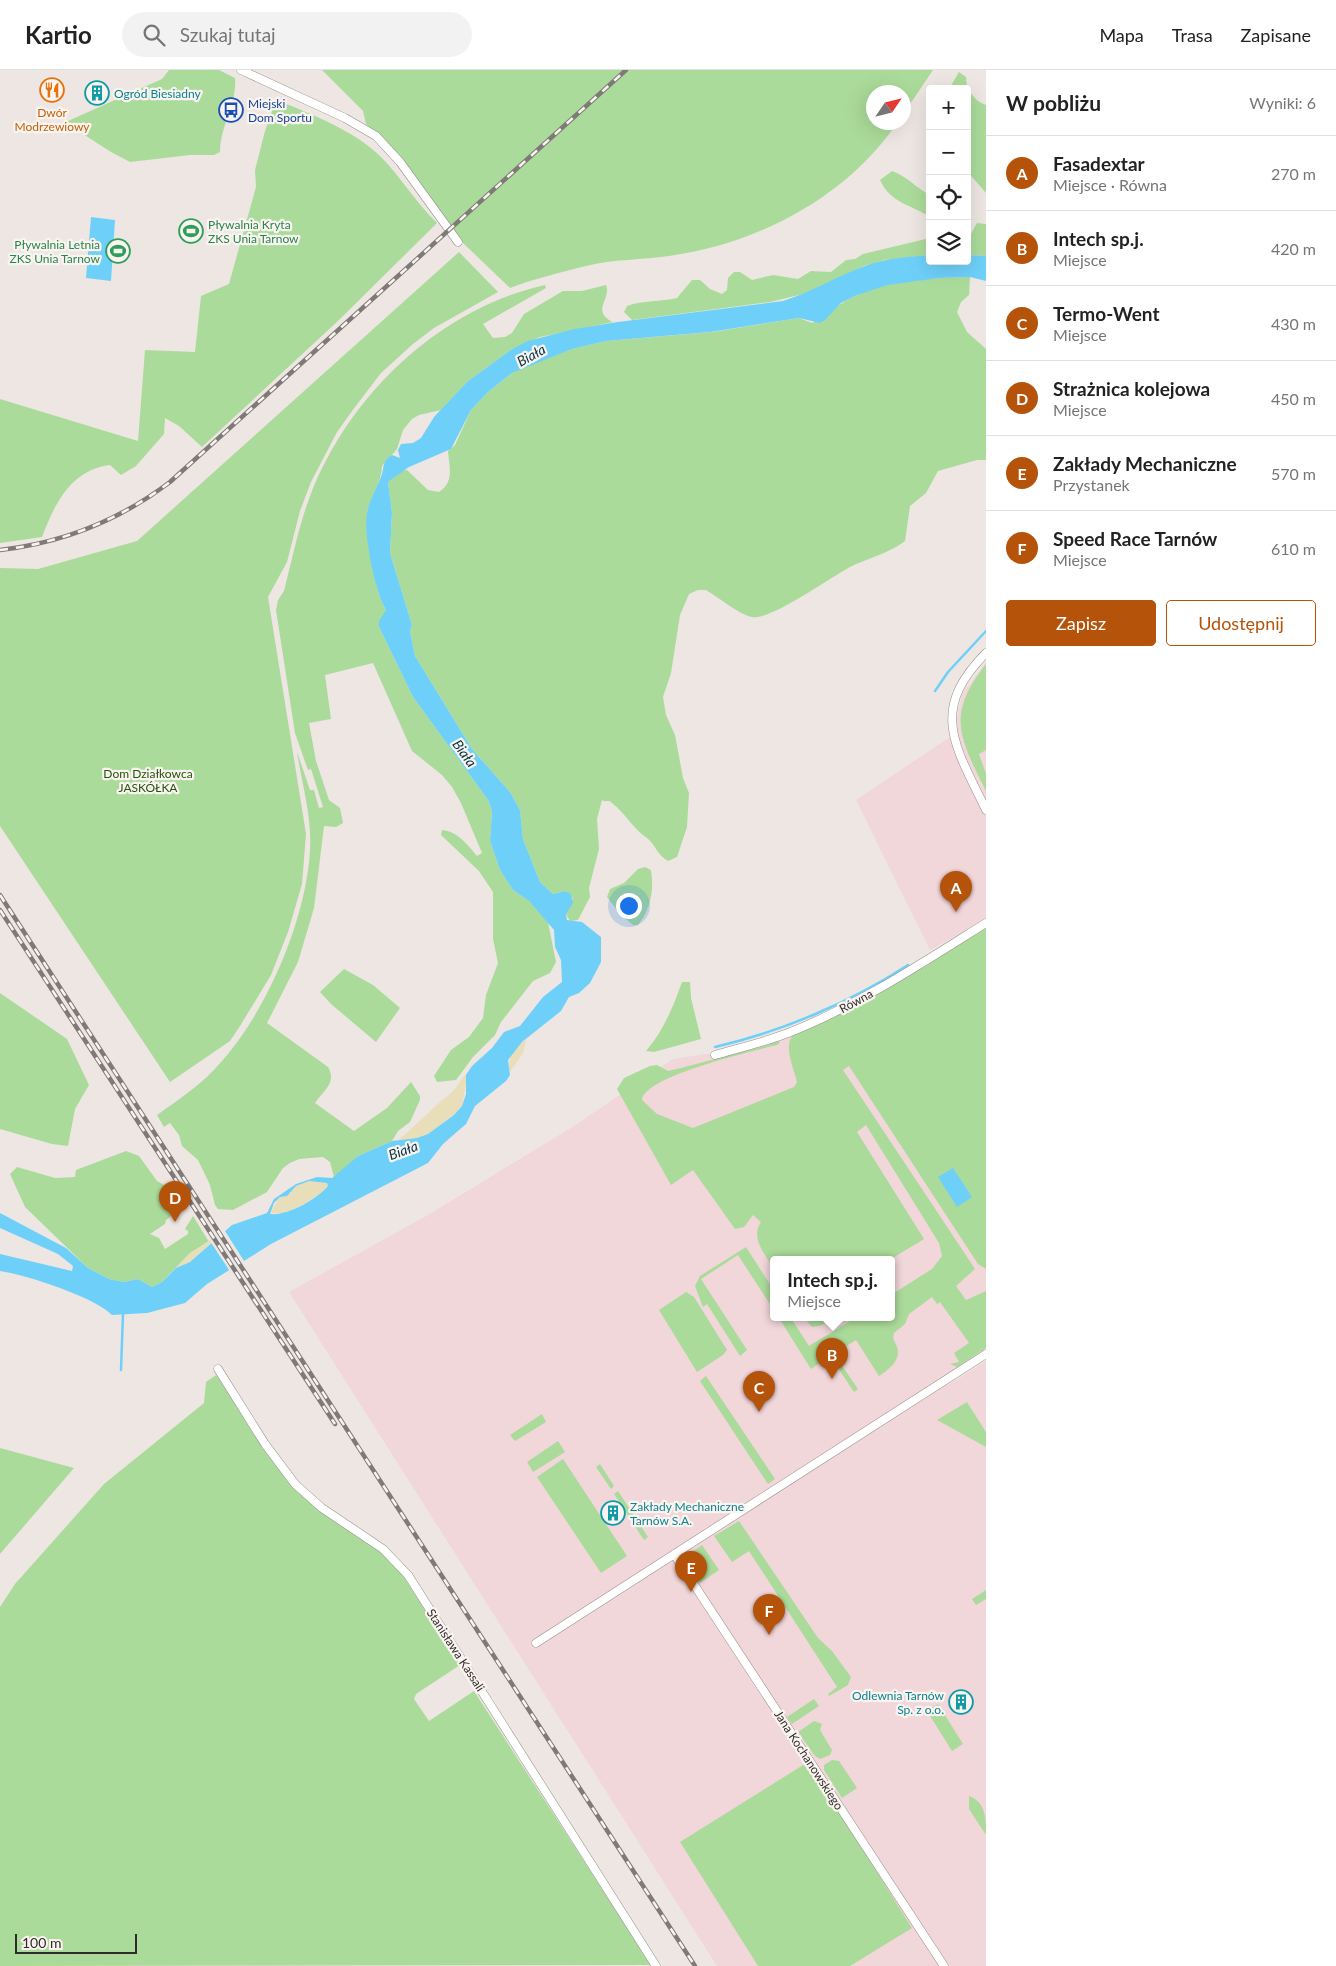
<!DOCTYPE html>
<html lang="pl">
<meta charset="utf-8">
<style>
:root{--surface:#fff;--page:#f2f2f2;--text:#222;--muted:#767676;--line:#e0e0e0;--accent:#b45309}
body{margin:0;font-family:Lato,sans-serif;background:var(--page);color:var(--text)}
.controls{position:absolute;right:15px;top:15px;display:grid;overflow:hidden;border-radius:5px;box-shadow:0 5px 20px #0002}
.controls button{width:45px;height:45px;display:grid;place-items:center;padding:0;border:0;border-bottom:1px solid var(--line);background:var(--surface);color:var(--text);font:25px sans-serif}
.compass{position:absolute;left:866px;top:15px;width:45px;height:45px;border-radius:50%;background:var(--surface);box-shadow:0 5px 20px #0002;rotate:55deg}
.scale{position:absolute;left:15px;bottom:12px;width:122px;box-sizing:border-box;padding-left:5px;border:2px solid #2f2c2b;border-top:0;font-size:14px;line-height:18px;white-space:nowrap;color:#2f2c2b;-webkit-text-stroke:4px #faf4f0;paint-order:stroke}
.you{position:absolute;left:628px;top:835px;width:18px;height:18px;margin:-12px;border:4px solid #fff;border-radius:50%;background:#1a73e8;box-shadow:0 0 0 8px #1a73e833}
.badge{display:grid;place-items:center;width:32px;height:32px;border-radius:50%;background:var(--accent);color:#fff;font-size:16px;font-weight:700}
.pin{position:absolute;translate:-50% -41px;filter:drop-shadow(0 1px 2px #0008)}
.pin::after{content:'';position:absolute;top:26px;width:18px;height:15px;background:inherit;clip-path:polygon(0 0,100% 0,50% 100%)}
.popup{position:absolute;left:770px;top:1186px;width:125px;height:65px;box-sizing:border-box;display:grid;place-content:center;border-radius:5px;background:var(--surface);filter:drop-shadow(0 1px 4px #0005);font-size:16px;white-space:nowrap;color:var(--muted)}
.popup b{font-size:19px;color:var(--text)}
.popup::after{content:'';position:absolute;left:50%;top:100%;margin-left:-10px;border:10px solid transparent;border-top-color:var(--surface)}
.list{margin:0;padding:0;list-style:none}
h2{display:flex;justify-content:space-between;align-items:center;height:65px;margin:0;padding:0 20px;font-size:21px}
h2 small{font-size:16px;font-weight:400;color:var(--muted)}
.list li{display:grid;grid-template-columns:32px 1fr auto;gap:15px;align-items:center;box-sizing:border-box;height:75px;padding:0 20px;border-top:1px solid var(--line)}
.list b{display:block;font-size:19px;white-space:nowrap}
.list p{margin:0;font-size:16px;white-space:nowrap;color:var(--muted)}
.list em{font-size:16px;font-style:normal;color:var(--muted)}
.actions{display:flex;gap:10px;padding:15px 20px}
.actions a{flex:1;padding:11px 0;border:1px solid var(--accent);border-radius:5px;text-align:center;font-size:18px;color:var(--accent)}
.actions .main{background:var(--accent);color:#fff}
.icon{flex:none;width:28px;height:28px;fill:none;stroke:currentColor;stroke-width:2;stroke-linecap:round;stroke-linejoin:round}
.map{position:relative;flex:none;width:986px;height:1896px;overflow:hidden}
header{display:flex;align-items:center;gap:30px;box-sizing:border-box;height:70px;padding:0 25px;background:var(--surface);border-bottom:1px solid var(--line)}
header strong{font-size:24px}
nav{display:flex;gap:28px;margin-inline-start:auto;font-size:18px}
.search{width:350px;height:45px;background:var(--page);display:flex;align-items:center;gap:12px;box-sizing:border-box;padding:0 18px;border-radius:28px;color:var(--muted);font-size:19px}
main{display:flex}
aside{flex:1;background:var(--surface)}
.map>svg:first-child{display:block}
</style>
<header>
<strong>Kartio</strong>
<div class="search"><svg class="icon" aria-label="search" viewBox="0 0 24 24"><circle cx="10" cy="10" r="6"/><path d="M15 15l6 6"/></svg>Szukaj tutaj</div>
<nav><a>Mapa</a><a>Trasa</a><a>Zapisane</a></nav>
</header>
<main>
<div class="map">
<svg width="986" height="1896" viewBox="0 0 986 1896">
<rect width="100%" height="100%" fill="#ede6e2"/>
<path fill="#f1d6da" fill-rule="evenodd" d="M986 592V850L930 880 856 730 953 665 962 624Z
M857 930 986 1138V1278L943 1307 948 1315 986 1291V1896H717L289 1222 428 1145 571 1058 673 989 707 984 715 985 760 972ZM773 1190H891V1248H773Z"/>
<path fill="#abdb9a" d="M169 0H219L235 8C237 34 220 56 220 82L214 85H190L130 92 111 82 69 55 68 51 162 9Z
M322 0H933L904 43V22H874V52L897 53C847 127 757 174 669 186 642 190 613 189 586 196 562 202 533 209 510 218L463 173 396 82 366 54 363 41Z
M959 2 966 7C966 19 974 31 986 35V123L967 101V19H949Z
M276 30C309 43 355 61 380 86 401 107 416 133 437 153L339 250 202 377 179 356 165 348 164 364 136 396 121 405 110 395C71 400 55 433 42 467L0 473V329L138 371 145 280 195 282 201 226 229 214 256 117 255 100 265 61Z
M892 101C907 106 916 118 930 125V147C912 135 890 133 880 110Z
M977 153 986 154V186L967 185V167L971 164Z
M930 168V185L884 190 864 196 807 223 770 232 632 250 624 242 627 236C643 230 661 232 677 228L692 210H700L710 219 722 224 727 220 728 208 734 202H740L752 210 773 205 798 209 811 201 831 202 846 190 855 189 863 184Z
M459 182 498 222 434 258 413 274 381 303 355 337 337 362 311 412 300 441 287 492 268 527 306 764 302 814 288 862 271 905 240 956 230 971 170 1012 0 756V498L38 499 137 471Z
M970 207 969 225 961 232 957 242 967 262 986 279V390H977L938 401 926 423 910 436 905 471C888 484 868 488 850 497 831 507 770 551 752 547 740 545 718 527 706 520H698L689 524 680 545 671 603 663 627 666 645 675 665 683 708 689 723 687 757 677 787 668 791C657 785 655 774 647 768 634 760 625 743 612 733 608 729 606 733 602 730L597 749 599 779 589 818 590 827 578 850 570 851 566 844 573 828 565 821 553 824 540 812 523 769 520 740 510 722 472 679 415 586 410 561 412 555 390 483 392 442 388 412 402 401 407 400 428 420 439 422C455 411 449 397 448 381L455 375 471 340 488 322 512 303 526 296 572 279 606 271 712 262 799 248 812 253C827 244 840 233 855 226 891 209 932 208 970 207Z
M545 215 546 218 483 254 493 268 505 267 512 263 524 244 563 221H582L606 215C612 229 590 241 613 252L540 267 512 279 468 311 441 340 419 345 412 349 403 360 397 379 382 396C382 411 372 424 368 439 363 458 375 524 386 540L379 557 413 627 488 730 492 741 490 771 500 800 513 820 529 831 548 852 556 892 550 903 533 911 526 920 501 952 495 965 473 987 456 1010 437 1012 434 1006 451 980 469 967 483 948 486 925 498 893 493 869V822L479 801 441 765 442 760C457 761 468 775 477 786L482 783 461 733 452 717 442 705 412 681 373 593 325 605 331 649 309 653 316 691 329 730 340 738 343 753 336 757 324 756 314 838 298 892 267 953 328 997C337 1013 324 1020 315 1033L354 1061 387 1038 411 1012 420 1026V1030L410 1052 398 1061 392 1071 358 1086 338 1105 334 1107 330 1092 323 1087 299 1089 290 1093 283 1098 267 1122 233 1140 218 1139 215 1135 210 1115 198 1090 182 1076 179 1065 170 1053 164 1057 157 1045C171 1035 187 1024 200 1013 258 964 306 856 310 780 312 747 302 714 297 682L310 720H314L319 738 323 737 311 699 308 700 295 663 276 540 278 530 284 521C292 490 298 459 309 429 347 327 438 239 545 215Z
M986 594V680L979 684 986 704V721C959 667 946 645 986 594Z
M645 797 651 800C654 820 651 839 638 855H633L621 845 607 827 610 819 624 813 638 799Z
M986 857V1199L978 1194 849 996 843 1000 975 1199 956 1216 966 1230 986 1221V1278L957 1297 950 1294 959 1292 954 1283 969 1273 940 1232 937 1234 932 1227 909 1244 905 1254 894 1263C892 1270 895 1271 897 1277 902 1290 888 1300 879 1306L856 1270 834 1284 858 1319 854 1322 830 1286 811 1299 779 1248H791L809 1276 855 1248H891V1225L932 1199 942 1186 939 1173 866 1055 857 1062 924 1169 891 1189 893 1193 891 1195V1190H773V1198C765 1184 750 1168 761 1152L753 1145 744 1157 735 1159 693 1100 671 1115 617 1019 624 1008 650 996 657 995 668 1001 681 998 768 975 777 970 780 973 777 975C753 981 644 1006 642 1030L657 1044 693 1058 794 1017 797 1012C794 999 783 976 793 965Z
M344 899 373 915 400 938 376 972 331 934 320 922Z
M682 912H690L691 928 701 969 654 982 646 981C664 960 673 937 682 912Z
M0 923 67 969 89 1015 75 1039 68 1076 52 1074 0 1059Z
M126 1081 139 1086 157 1111 175 1121 170 1147 166 1150 165 1154 150 1164 159 1168 165 1179 188 1164V1161L185 1159 193 1146 209 1172 190 1183 162 1212 152 1217 138 1209 124 1212 109 1209 88 1198 25 1137 10 1104 17 1097 55 1108 75 1107 76 1100Z
M746 1177 773 1219V1239L738 1185 701 1209 747 1280 740 1286 707 1234 703 1237 695 1216 700 1206Z
M686 1222 694 1227 727 1280 723 1285 697 1302 659 1240Z
M804 1248H833L820 1256 812 1257Z
M216 1305 289 1413 321 1441 383 1483 396 1495 460 1595 416 1624 414 1629 429 1651 474 1621 651 1895 0 1896V1537L15 1514 104 1414 204 1333 206 1312Z
M706 1306 775 1409 768 1414 700 1311Z
M967 1332 986 1362V1377L937 1350Z
M542 1344 546 1352 515 1371 510 1365Z
M558 1371 565 1382 533 1402 527 1392Z
M0 1378 74 1398 0 1484Z
M563 1389 627 1486 601 1503 537 1407Z
M600 1394 614 1416 611 1419 596 1397Z
M618 1421 648 1467 644 1470 614 1424Z
M739 1451 818 1568 832 1581 851 1607 848 1615 829 1626 828 1624 837 1617 749 1481 732 1492 714 1466Z
M702 1475 719 1500 700 1513C694 1504 686 1496 688 1485Z
M986 1520V1529L976 1535 972 1529Z
M814 1629 819 1636 792 1654 787 1647Z
M938 1634 963 1674 952 1681 927 1641Z
M814 1651 822 1654 820 1660 832 1680 830 1685 820 1689 815 1686 798 1662Z
M832 1690 839 1691 857 1718 842 1728 824 1700V1695Z
M808 1692 912 1858 850 1896H758L680 1772Z
M969 1726C986 1732 986 1749 986 1765L969 1739Z"/>
<path fill="#e8deb9" d="M526 970 523 983 510 1002C506 988 514 977 526 970Z
M468 1002 462 1036 454 1045 428 1064 417 1068 398 1070C417 1055 432 1038 451 1023 458 1017 461 1008 468 1002Z
M308 1111 327 1113 328 1116C316 1129 288 1146 270 1143L280 1127 289 1124 296 1116Z
M224 1161 190 1192 176 1198 190 1183Z"/>
<path fill="#6ed0f9" fill-rule="evenodd" d="M91 147 115 150 111 211 86 208Z
M930 185V191H967V185L986 186V211L970 207 939 208 888 215 857 225 841 233 825 250 820 253 799 248 710 262 606 271 572 279 512 303 488 322 471 340 451 379 409 397 388 412 392 442 390 483 412 555 410 561 415 586 472 679 510 722 520 740 523 769 540 812 553 824 565 821 571 824 573 833 566 844 567 850 582 852 601 867V892L590 913 579 923 569 927 561 941 522 972 508 990 510 1005 506 1011 475 1036 466 1054 443 1074 428 1093 271 1174 207 1214 185 1233 147 1243 112 1245C94 1227 27 1205 0 1201V1184L72 1201 73 1196 58 1184 0 1158V1143L66 1178 88 1198 109 1209 124 1212 138 1209 152 1217 162 1212 176 1198 190 1192 232 1155 267 1143 274 1129 296 1114 317 1107 332 1108 358 1086 392 1071 417 1068 428 1064 454 1045 462 1036 466 1024V1005L472 996 492 978 504 962 520 956 543 927 562 912 561 890 555 877 554 860 529 831 513 820 500 800 490 771 492 741 488 730 413 627 379 557V551L386 540C375 523 363 463 367 443 369 431 376 419 381 407 385 397 381 392 392 385L400 388 398 380 401 374 413 373 421 368 434 347 468 311 512 279 528 271 574 259 618 252 783 231C812 222 837 206 865 196 885 188 908 187 930 185ZM309 1111 327 1113 328 1116C317 1129 288 1146 270 1144L274 1133 280 1127 287 1126 296 1116Z
M953 1098 972 1127 957 1137 938 1107Z"/>
<path fill="#ede6e2" d="M223 1158 246 1194 231 1203 210 1171Z"/>
<g fill="none" stroke-linecap="round" stroke-linejoin="round">
<path stroke="#6ed0f9" stroke-width="2.5" d="M935 621 948 602 986 561
M715 977C781 962 851 932 908 895
M121 1300 123 1244"/>
<g stroke="#958f8c" stroke-width="9">
<path id="minor" d="M241 0 345 48 376 66 400 92 458 172
M986 583C928 641 956 677 986 740
M715 985C739 978 765 972 788 963 859 935 922 893 986 853
M218 1299 265 1374 295 1414 322 1438 383 1479 408 1505 656 1896
M674 1484 944 1896
M536 1573 986 1284"/>
</g>
<use href="#minor" stroke="#fff" stroke-width="8"/>
<g stroke="#7f7a78" stroke-width="4.5">
<path id="rail" d="M0 480C62 473 120 450 170 412L626 0
M0 825 695 1896
M0 840 335 1354"/>
</g>
<use href="#rail" stroke="#faf4f0" stroke-width="2.5" stroke-dasharray="8" stroke-linecap="butt"/>
</g>
<defs>
<g id="restaurant-ring" transform="scale(1.25)"><circle r="9.5" fill="#faf4f0" stroke="#e8710a" stroke-width="1.5"/><path d="M-5-6h1v4h1v-4h1v4h1v-4h1v5L-1.5 .5V6h-2V.5L-5-1ZM5-6V6H3V1.5H1.5Q1.5-4 5-6Z" fill="#e8710a"/></g>
<g id="building-ring" transform="scale(1.25)"><circle r="9.5" fill="#faf4f0" stroke="#0f9aa8" stroke-width="1.5"/><path d="M-4-6H4V6H1V3H-1V6H-4ZM-2.5-4.3h1.7v1.8h-1.7ZM.8-4.3h1.7v1.8H.8ZM-2.5-1h1.7V.8h-1.7ZM.8-1h1.7V.8H.8Z" fill="#0f9aa8"/></g>
<g id="bus-ring" transform="scale(1.25)"><circle r="9.5" fill="#faf4f0" stroke="#1a4fb4" stroke-width="1.5"/><path d="M-5-6H5V4H4V6H2V4H-2V6H-4V4H-5ZM-3.5-4V0h7V-4ZM-3.5 1.2v1.5H-2V1.2ZM2 1.2v1.5H3.5V1.2Z" fill="#1a4fb4"/></g>
<g id="stadium-ring" transform="scale(1.25)"><circle r="9.5" fill="#faf4f0" stroke="#2e9e5b" stroke-width="1.5"/><path d="M0-5a6.5 5 0 1 0 0 10a6.5 5 0 1 0 0-10ZM-3.5-1.8h7v3.6h-7Z" fill="#2e9e5b"/></g>
</defs>
<g fill-rule="evenodd">
<use href="#restaurant-ring" x="52" y="20"/>
<use href="#building-ring" x="97" y="23"/>
<use href="#bus-ring" x="231" y="40"/>
<use href="#stadium-ring" x="191" y="161"/>
<use href="#stadium-ring" x="118" y="181"/>
<use href="#building-ring" x="613" y="1443"/>
<use href="#building-ring" x="961" y="1632"/>
</g>
<g text-anchor="middle" dominant-baseline="central" stroke-width="4.5" stroke-linejoin="round" paint-order="stroke">
<g font-size="12" fill="#0d838f" stroke="#faf4f0" text-anchor="start">
<text x="114" y="23">Ogród Biesiadny</text>
<text x="630" y="1436">Zakłady Mechaniczne<tspan x="630" dy="14">Tarnów S.A.</tspan></text>
<text x="944" y="1625" text-anchor="end">Odlewnia Tarnów<tspan x="944" dy="14">Sp. z o.o.</tspan></text>
</g>
<g font-size="12" fill="#164399" stroke="#faf4f0" text-anchor="start">
<text x="248" y="33">Miejski<tspan x="248" dy="14">Dom Sportu</tspan></text>
</g>
<g font-size="12" fill="#c56008" stroke="#faf4f0">
<text x="52" y="42">Dwór<tspan x="52" dy="14">Modrzewiowy</tspan></text>
</g>
<g font-size="12" fill="#27864d" stroke="#faf4f0" text-anchor="start">
<text x="208" y="154">Pływalnia Kryta<tspan x="208" dy="14">ZKS Unia Tarnow</tspan></text>
<text x="100" y="174" text-anchor="end">Pływalnia Letnia<tspan x="100" dy="14">ZKS Unia Tarnow</tspan></text>
</g>
<g font-size="12" fill="#24530c" stroke="#faf4f0">
<text x="148" y="703">Dom Działkowca<tspan x="148" dy="14">JASKÓŁKA</tspan></text>
</g>
<g font-size="12" fill="#2f2c2b" stroke="#faf4f0">
<text transform="translate(856 931) rotate(-28)">Równa</text>
<text transform="translate(456 1580) rotate(57)">Stanisława Kassali</text>
<text transform="translate(809 1690) rotate(57)">Jana Kochanowskiego</text>
</g>
<g font-size="14" font-style="italic" fill="#053445" stroke="#faf4f0">
<text transform="translate(531 285) rotate(-29)">Biała</text>
<text transform="translate(465 683) rotate(54)">Biała</text>
<text transform="translate(403 1080) rotate(-20)">Biała</text>
</g>
</g>
</svg>
<div class="controls">
<button>+</button>
<button>−</button>
<button><svg class="icon" aria-label="locate" viewBox="0 0 24 24"><circle cx="12" cy="12" r="6"/><path d="M12 2v4M12 18v4M2 12h4M18 12h4"/></svg></button>
<button><svg class="icon" aria-label="layers" viewBox="0 0 24 24"><path d="M12 4l9 5-9 5-9-5zM3 14l9 5 9-5"/></svg></button>
</div>
<svg class="compass" viewBox="-18 -18 36 36"><path d="M0-13l5 13h-10z" fill="#e53935"/><path d="M0 13l5-13h-10z" fill="#767676"/></svg>
<div class="scale">100 m</div>
<div class="you"></div>
<div class="pin badge" style="left:956px;top:842px">A</div>
<div class="pin badge" style="left:832px;top:1309px">B</div>
<div class="popup"><b>Intech sp.j.</b>Miejsce</div>
<div class="pin badge" style="left:759px;top:1342px">C</div>
<div class="pin badge" style="left:175px;top:1152px">D</div>
<div class="pin badge" style="left:691px;top:1522px">E</div>
<div class="pin badge" style="left:769px;top:1565px">F</div>
</div>
<aside>
<h2>W pobliżu<small>Wyniki: 6</small></h2>
<ul class="list">
<li><span class="badge">A</span><div><b>Fasadextar</b><p>Miejsce · Równa</p></div><em>270 m</em></li>
<li><span class="badge">B</span><div><b>Intech sp.j.</b><p>Miejsce</p></div><em>420 m</em></li>
<li><span class="badge">C</span><div><b>Termo-Went</b><p>Miejsce</p></div><em>430 m</em></li>
<li><span class="badge">D</span><div><b>Strażnica kolejowa</b><p>Miejsce</p></div><em>450 m</em></li>
<li><span class="badge">E</span><div><b>Zakłady Mechaniczne</b><p>Przystanek</p></div><em>570 m</em></li>
<li><span class="badge">F</span><div><b>Speed Race Tarnów</b><p>Miejsce</p></div><em>610 m</em></li>
</ul>
<div class="actions"><a class="main">Zapisz</a><a>Udostępnij</a></div>
</aside>
</main>
